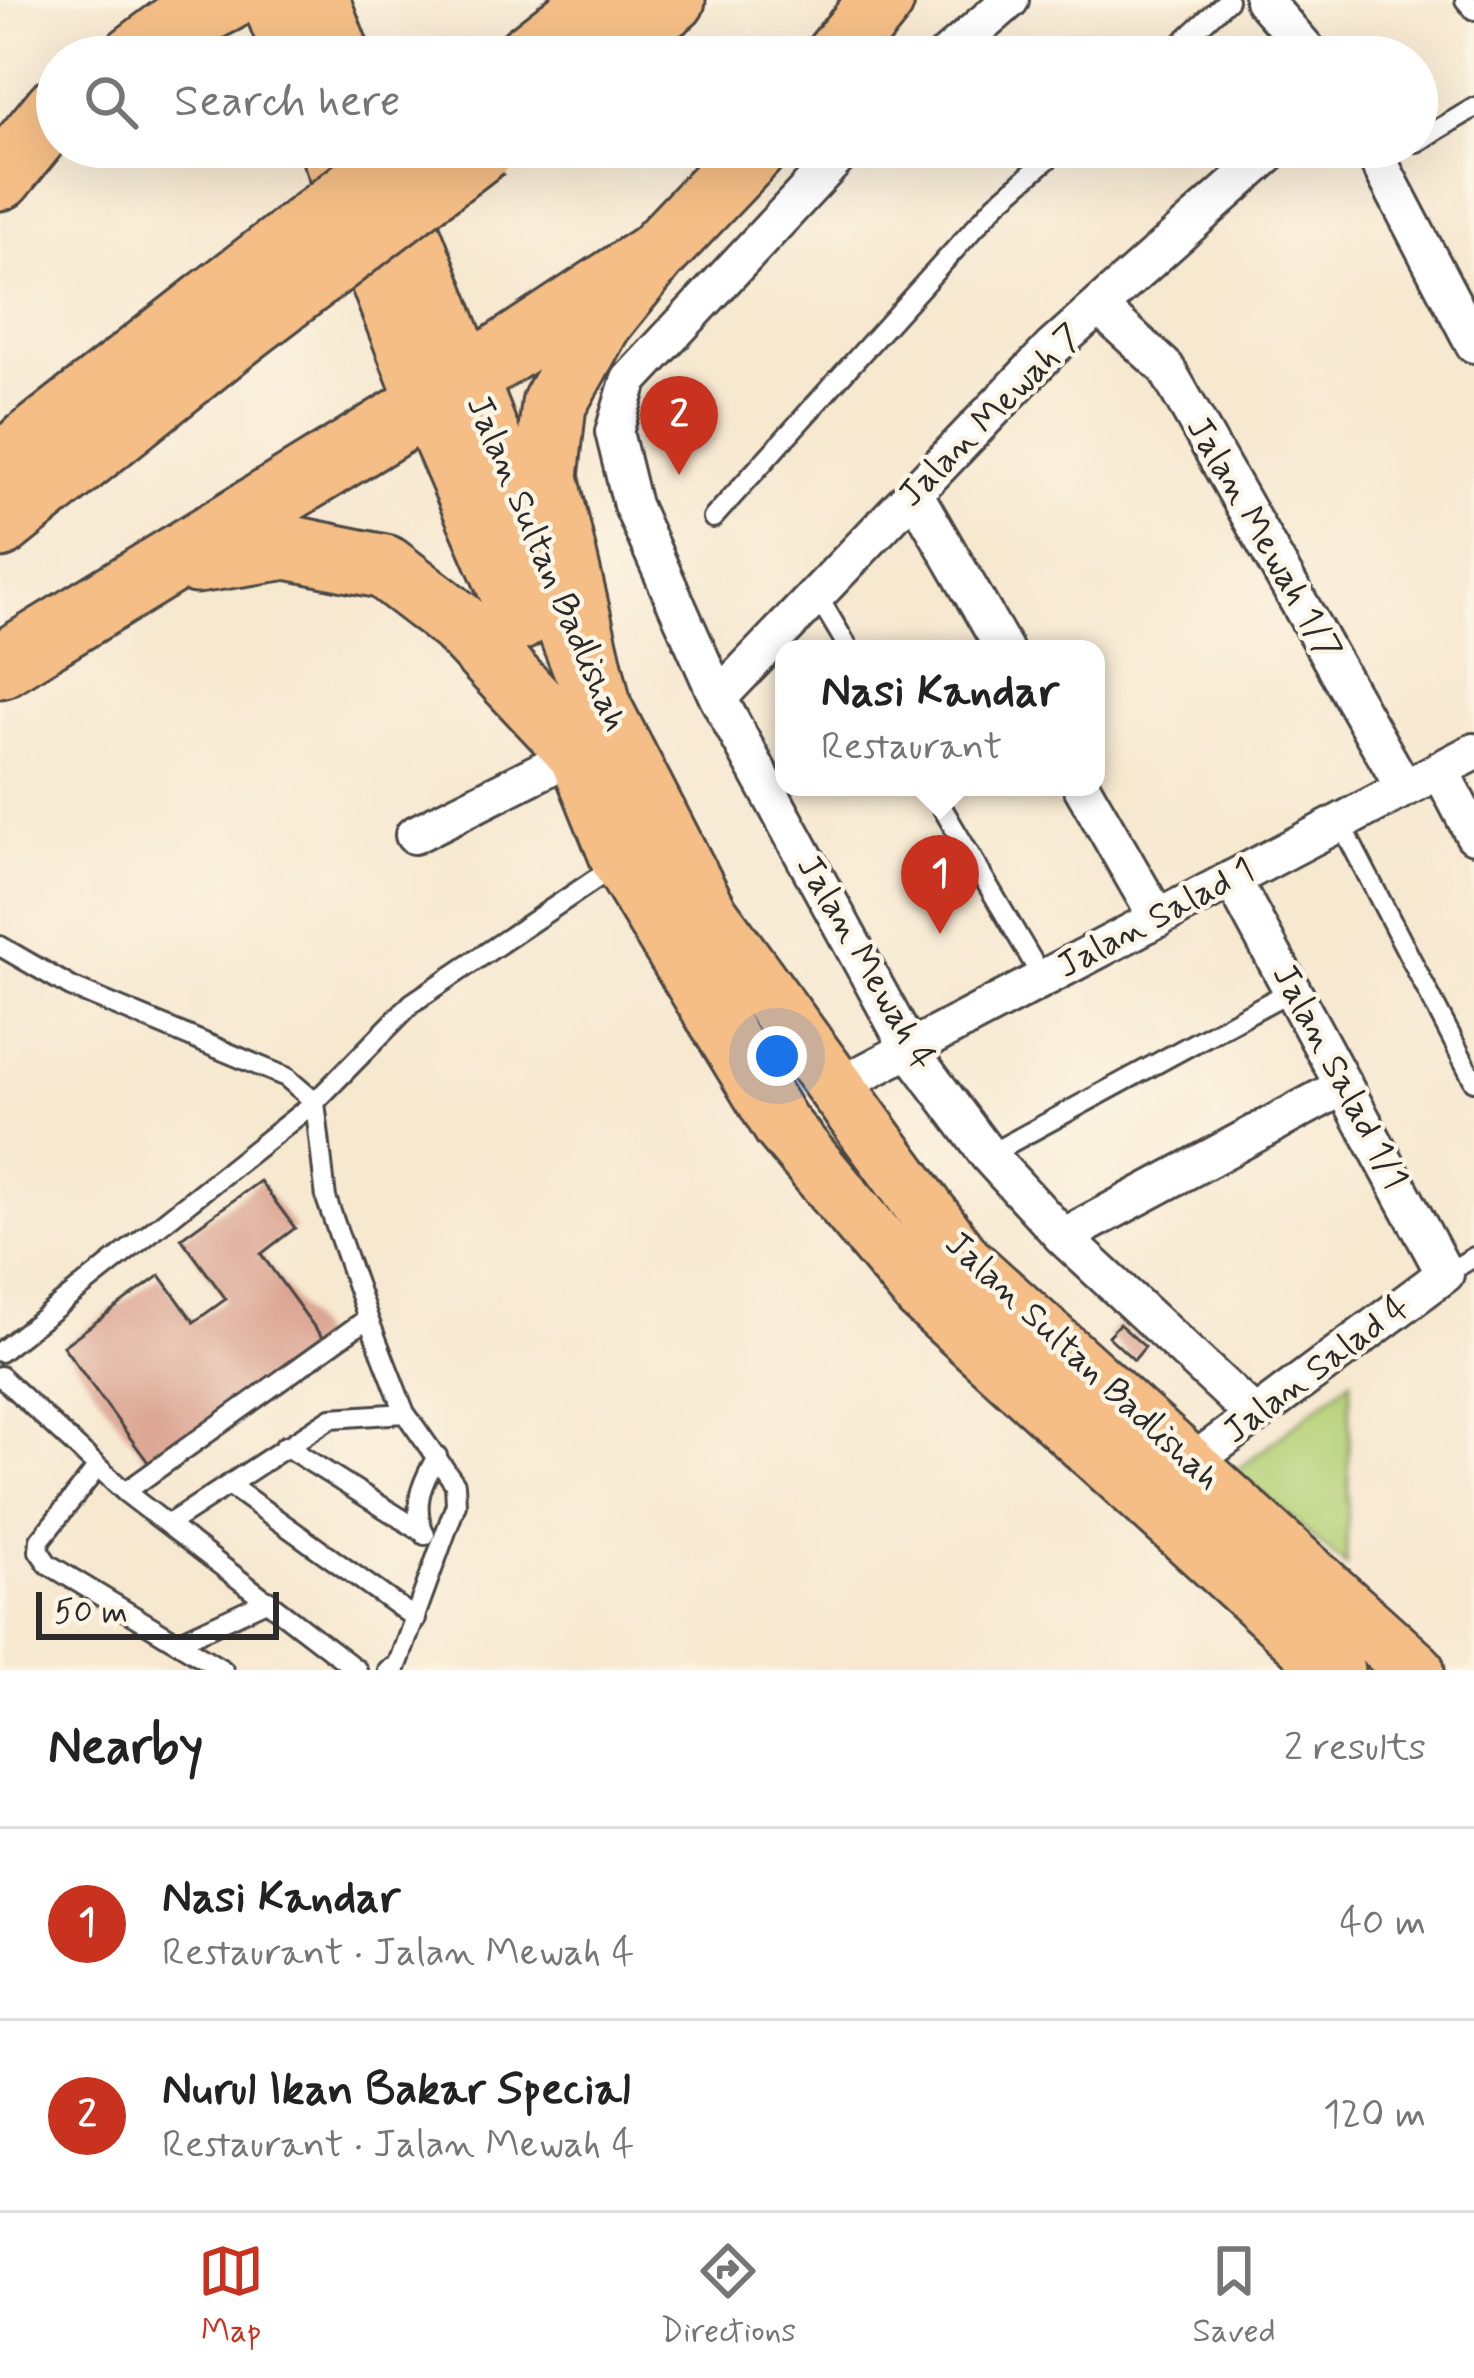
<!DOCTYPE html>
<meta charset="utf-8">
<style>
:root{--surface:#fff;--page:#f6f6f6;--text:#222;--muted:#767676;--line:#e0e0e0;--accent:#c8321e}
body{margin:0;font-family:Mynerve,sans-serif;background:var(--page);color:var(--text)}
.scale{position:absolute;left:36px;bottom:30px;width:243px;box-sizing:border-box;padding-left:12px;border:6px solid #2b2b2b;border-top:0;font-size:33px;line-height:42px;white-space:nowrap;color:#2b2b2b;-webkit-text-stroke:9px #fcf5e5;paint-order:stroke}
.you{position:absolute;left:777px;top:1056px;width:42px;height:42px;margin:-30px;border:9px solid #fff;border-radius:50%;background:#1a73e8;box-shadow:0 0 0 18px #1a73e833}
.badge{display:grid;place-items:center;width:78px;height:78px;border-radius:50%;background:var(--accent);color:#fff;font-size:39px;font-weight:700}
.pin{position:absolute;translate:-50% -99px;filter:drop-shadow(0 3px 6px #0008)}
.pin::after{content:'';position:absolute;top:63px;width:42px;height:36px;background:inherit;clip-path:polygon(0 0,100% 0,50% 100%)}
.popup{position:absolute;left:775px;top:640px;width:330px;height:156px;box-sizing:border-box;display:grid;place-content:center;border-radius:24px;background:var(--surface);filter:drop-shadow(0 3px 9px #0005);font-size:39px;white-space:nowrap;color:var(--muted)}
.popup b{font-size:45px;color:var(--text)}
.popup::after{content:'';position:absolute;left:50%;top:100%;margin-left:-24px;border:24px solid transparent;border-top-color:var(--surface)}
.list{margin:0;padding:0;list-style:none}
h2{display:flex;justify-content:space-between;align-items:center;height:156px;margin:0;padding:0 48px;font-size:51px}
h2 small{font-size:39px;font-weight:400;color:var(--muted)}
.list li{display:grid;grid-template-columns:78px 1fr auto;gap:36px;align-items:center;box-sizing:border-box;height:192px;padding:0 48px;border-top:3px solid var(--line)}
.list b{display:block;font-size:45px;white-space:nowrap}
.list p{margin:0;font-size:39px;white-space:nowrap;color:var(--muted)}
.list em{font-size:39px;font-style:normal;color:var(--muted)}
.icon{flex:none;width:66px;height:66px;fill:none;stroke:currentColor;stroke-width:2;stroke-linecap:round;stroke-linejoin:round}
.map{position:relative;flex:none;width:1474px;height:1670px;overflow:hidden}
.search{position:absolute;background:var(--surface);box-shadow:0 12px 48px #0002;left:36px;right:36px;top:36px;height:132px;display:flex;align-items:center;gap:30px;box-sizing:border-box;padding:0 42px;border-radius:66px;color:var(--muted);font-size:45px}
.sheet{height:540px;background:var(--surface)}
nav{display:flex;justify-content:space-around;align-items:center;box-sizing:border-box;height:168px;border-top:3px solid var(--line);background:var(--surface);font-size:33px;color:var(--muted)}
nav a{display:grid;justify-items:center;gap:6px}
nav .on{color:var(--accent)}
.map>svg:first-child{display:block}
</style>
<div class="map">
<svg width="1474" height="1670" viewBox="0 0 1474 1670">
<rect width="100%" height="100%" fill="#fcf5e5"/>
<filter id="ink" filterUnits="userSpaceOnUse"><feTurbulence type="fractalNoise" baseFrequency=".00833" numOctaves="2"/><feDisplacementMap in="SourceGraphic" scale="24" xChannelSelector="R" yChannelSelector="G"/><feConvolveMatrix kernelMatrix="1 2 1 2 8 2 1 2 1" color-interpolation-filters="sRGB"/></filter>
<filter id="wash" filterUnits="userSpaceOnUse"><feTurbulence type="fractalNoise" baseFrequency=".004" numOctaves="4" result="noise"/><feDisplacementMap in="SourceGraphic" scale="48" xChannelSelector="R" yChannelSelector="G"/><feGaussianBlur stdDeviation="2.7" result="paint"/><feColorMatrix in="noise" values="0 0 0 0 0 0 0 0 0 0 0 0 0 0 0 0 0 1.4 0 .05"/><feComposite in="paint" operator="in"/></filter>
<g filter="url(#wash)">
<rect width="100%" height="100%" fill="#f7e8d0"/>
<path fill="#b4d076" stroke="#707e50" stroke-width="3" d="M1351 1380 1346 1565 1235 1472Z"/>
<g id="blocks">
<path fill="#daa28f" d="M260 1181 295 1228 261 1254 323 1339 150 1465 63 1346 160 1275 194 1322 226 1299 181 1238Z
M1119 1324 1145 1347 1134 1360 1108 1336Z"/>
</g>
</g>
<g filter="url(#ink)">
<use href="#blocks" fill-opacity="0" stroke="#4a4744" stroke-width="3"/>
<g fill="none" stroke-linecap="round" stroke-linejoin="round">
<g stroke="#4a4744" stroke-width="24">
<path id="service" d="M1465 0 1474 10
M1166 57 1228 0
M1417 142 1474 108
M713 518 996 204 1062 147
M817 595 849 649
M930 787 1043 979
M1340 822 1474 1081
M0 946 71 987 286 1077 315 1102 412 1003 618 864
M315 1102 326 1198 368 1318 405 1413 455 1484 456 1504 397 1666 388 1670
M988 1155 1292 990
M1445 1274 1474 1257
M0 1352 315 1102
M0 1376 125 1492 357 1670
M285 1446 421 1531
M97 1468 40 1540 39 1551 48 1564 223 1670
M229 1485 416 1619
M125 1492 368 1318
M170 1523 331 1418 405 1413
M425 1535C411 1505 422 1483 437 1456
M178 1642 268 1600"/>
</g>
<g stroke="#4a4744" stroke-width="42">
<path id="minor" d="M1263 0 1313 57
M945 57 1010 0
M847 147 629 381 614 432 632 505 718 698 909 1049 988 1155 1063 1237 1255 1416
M1371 147 1474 344
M1100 308 1166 368 1404 788
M914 493 1004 649
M718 698 1052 348 1277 147
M1440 770 1474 835
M1082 787 1158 919
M414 835 579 752
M837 1087 1474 752
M1063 1237 1344 1086
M1189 1465 1445 1274 1232 879"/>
</g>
<g stroke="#4a4744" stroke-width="63">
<path id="primary" d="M271 0 293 57
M320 0 342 57
M328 147 427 404 521 621
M385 166 581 666 709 914 964 1262 1415 1670
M560 711 621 862 781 1125 922 1294 1335 1670"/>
</g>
<g stroke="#4a4744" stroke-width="69">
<path id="motorway" d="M134 57 175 26 226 0
M526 57 599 0
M600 57 673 0
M836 57 882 0
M0 178 57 108
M0 466 209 302
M0 526 237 336
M196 561 287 547 385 567 458 623 579 752
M0 666 427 404 655 254
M598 701 546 477 554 404 600 322 655 254 757 147"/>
</g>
<use href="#service" stroke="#fff" stroke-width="18"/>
<use href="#minor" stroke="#fff" stroke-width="36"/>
<use href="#primary" stroke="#f5be86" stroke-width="57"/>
<use href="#motorway" stroke="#f5be86" stroke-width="63"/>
<g stroke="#4a4744" stroke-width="69" stroke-linecap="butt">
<path id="motorway-bridge" d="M209 302 410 147
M237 336 484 147"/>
</g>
<use href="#motorway-bridge" stroke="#f5be86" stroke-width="63"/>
</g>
</g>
<g text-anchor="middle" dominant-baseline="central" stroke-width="9" stroke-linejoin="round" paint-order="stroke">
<g font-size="36" fill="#2b2b2b" stroke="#fcf5e5">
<text transform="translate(991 416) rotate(-45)">Jalan Mewah 7</text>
<text transform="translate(1263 539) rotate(60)">Jalan Mewah 1/7</text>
<text transform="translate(546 564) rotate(67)">Jalan Sultan Badlishah</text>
<text transform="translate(1156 919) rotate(-28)">Jalan Salad 1</text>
<text transform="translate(865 963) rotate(60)">Jalan Mewah 4</text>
<text transform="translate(1339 1077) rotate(62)">Jalan Salad 1/1</text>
<text transform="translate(1082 1362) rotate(43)">Jalan Sultan Badlishah</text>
<text transform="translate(1317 1370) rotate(-37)">Jalan Salad 4</text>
</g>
</g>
</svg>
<div class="scale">50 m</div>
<div class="you"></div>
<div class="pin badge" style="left:940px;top:934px">1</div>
<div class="popup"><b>Nasi Kandar</b>Restaurant</div>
<div class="pin badge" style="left:679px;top:475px">2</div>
<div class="search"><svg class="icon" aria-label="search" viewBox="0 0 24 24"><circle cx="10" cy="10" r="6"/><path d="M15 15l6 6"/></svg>Search here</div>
</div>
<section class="sheet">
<h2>Nearby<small>2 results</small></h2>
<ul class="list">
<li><span class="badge">1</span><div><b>Nasi Kandar</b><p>Restaurant · Jalan Mewah 4</p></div><em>40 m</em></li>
<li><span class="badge">2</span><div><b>Nurul Ikan Bakar Special</b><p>Restaurant · Jalan Mewah 4</p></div><em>120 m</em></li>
</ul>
</section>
<nav>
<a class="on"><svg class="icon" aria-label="map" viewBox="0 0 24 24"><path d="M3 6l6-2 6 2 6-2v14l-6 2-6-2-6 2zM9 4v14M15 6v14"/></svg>Map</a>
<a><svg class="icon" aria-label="directions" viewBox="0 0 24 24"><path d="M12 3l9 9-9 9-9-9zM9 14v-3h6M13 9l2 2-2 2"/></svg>Directions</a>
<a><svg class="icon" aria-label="saved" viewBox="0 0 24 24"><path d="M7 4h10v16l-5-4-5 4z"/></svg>Saved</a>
</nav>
